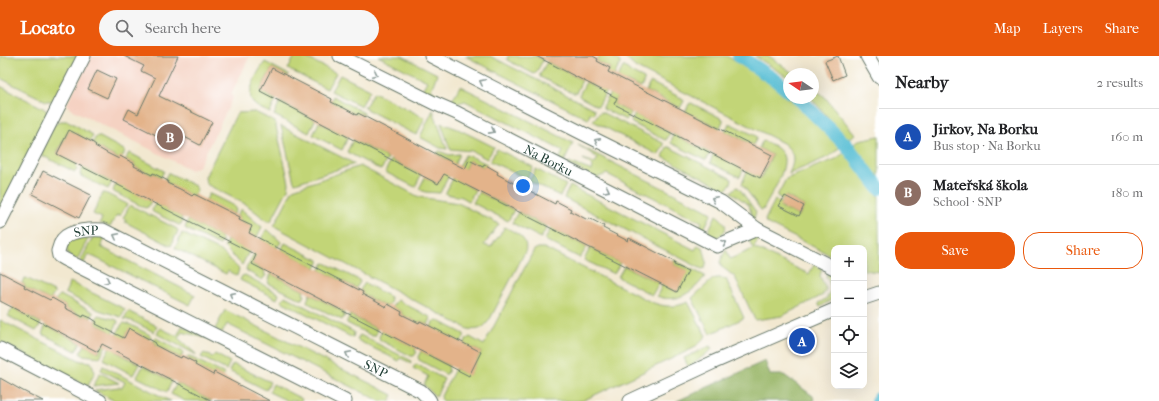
<!DOCTYPE html>
<meta charset="utf-8">
<style>
:root{--surface:#fff;--page:#f6f6f6;--text:#202124;--muted:#757577;--line:#e0e0e0;--accent:#ea580c}
body{margin:0;font-family:"IM FELL French Canon",serif;background:var(--page);color:var(--text)}
.controls{position:absolute;right:12px;bottom:12px;display:grid;overflow:hidden;border-radius:8px;box-shadow:0 4px 16px #0002}
.controls button{width:36px;height:36px;display:grid;place-items:center;padding:0;border:0;border-bottom:1px solid var(--line);background:var(--surface);color:var(--text);font:20px sans-serif}
.compass{position:absolute;left:783px;top:12px;width:36px;height:36px;border-radius:50%;background:var(--surface);box-shadow:0 4px 16px #0002;rotate:283deg}
.you{position:absolute;left:523px;top:130px;width:14px;height:14px;margin:-10px;border:3px solid #fff;border-radius:50%;background:#1a73e8;box-shadow:0 0 0 6px #1a73e833}
.badge{display:grid;place-items:center;width:26px;height:26px;border-radius:50%;background:var(--accent);color:#fff;font-size:13px;font-weight:700}
.pin{position:absolute;translate:-50% -50%;border:2px solid #fff;box-shadow:0 1px 4px #0006}
.list{margin:0;padding:0;list-style:none}
h2{display:flex;justify-content:space-between;align-items:center;height:52px;margin:0;padding:0 16px;font-size:17px}
h2 small{font-size:13px;font-weight:400;color:var(--muted)}
.list li{display:grid;grid-template-columns:26px 1fr auto;gap:12px;align-items:center;box-sizing:border-box;height:56px;padding:0 16px;border-top:1px solid var(--line)}
.list b{display:block;font-size:15px;white-space:nowrap}
.list p{margin:0;font-size:13px;white-space:nowrap;color:var(--muted)}
.list em{font-size:13px;font-style:normal;color:var(--muted)}
.actions{display:flex;gap:8px;padding:12px 16px}
.actions a{flex:1;padding:9px 0;border:1px solid var(--accent);border-radius:16px;text-align:center;font-size:14px;color:var(--accent)}
.actions .main{background:var(--accent);color:#fff}
.icon{flex:none;width:22px;height:22px;fill:none;stroke:currentColor;stroke-width:2;stroke-linecap:round;stroke-linejoin:round}
.map{position:relative;flex:none;width:879px;height:345px;overflow:hidden}
header{display:flex;align-items:center;gap:24px;box-sizing:border-box;height:56px;padding:0 20px;background:var(--accent);color:#fff}
header strong{font-size:19px}
nav{display:flex;gap:22px;margin-inline-start:auto;font-size:14px}
.search{width:280px;height:36px;background:var(--page);display:flex;align-items:center;gap:10px;box-sizing:border-box;padding:0 14px;border-radius:22px;color:var(--muted);font-size:15px}
main{display:flex}
aside{flex:1;background:var(--surface)}
.map>svg:first-child{display:block}
</style>
<header>
<strong>Locato</strong>
<div class="search"><svg class="icon" aria-label="search" viewBox="0 0 24 24"><circle cx="10" cy="10" r="6"/><path d="M15 15l6 6"/></svg>Search here</div>
<nav><a>Map</a><a>Layers</a><a>Share</a></nav>
</header>
<main>
<div class="map">
<svg width="879" height="345" viewBox="0 0 879 345">
<rect width="100%" height="100%" fill="#fff"/>
<filter id="ink" filterUnits="userSpaceOnUse"><feTurbulence type="fractalNoise" baseFrequency=".025" numOctaves="2"/><feDisplacementMap in="SourceGraphic" scale="8" xChannelSelector="R" yChannelSelector="G"/><feConvolveMatrix kernelMatrix="1 2 1 2 8 2 1 2 1" color-interpolation-filters="sRGB"/></filter>
<filter id="wash" filterUnits="userSpaceOnUse"><feTurbulence type="fractalNoise" baseFrequency=".012" numOctaves="4" result="noise"/><feDisplacementMap in="SourceGraphic" scale="16" xChannelSelector="R" yChannelSelector="G"/><feGaussianBlur stdDeviation="0.9" result="paint"/><feColorMatrix in="noise" values="0 0 0 0 0 0 0 0 0 0 0 0 0 0 0 0 0 1.4 0 .05"/><feComposite in="paint" operator="in"/></filter>
<g filter="url(#wash)">
<rect width="100%" height="100%" fill="#f2e8d0"/>
<path fill="#f5d2c2" d="M91 0H250L231 38 233 42 199 110 191 114 69 52 67 48Z"/>
<path fill="#c2d577" stroke="#708956" d="M0 0H79L54 45H46L0 22Z
M295 0H303L336 17 327 33 288 13Z
M378 0H402L437 18 431 34 438 38 436 41 422 34 427 25Z
M465 0H490L594 53 595 55 594 58 590 57 588 63Z
M508 0H536L543 4 536 17 534 18 507 4Z
M599 0H612L620 6V8L599 49 597 50 580 41 579 39 586 26 600 33 610 12 597 5Z
M623 0H727L774 30 803 54 840 91 830 100 789 118C795 103 795 97 783 87L635 11Z
M755 0H769L794 18H789V22Z
M265 6 289 19 287 20 272 12 260 35 276 44 270 57C265 54 257 52 253 47 245 37 258 15 265 6Z
M547 6 582 24 576 37H573L540 21V18Z
M623 11H625L632 17 644 23V25L641 32 626 25 614 48 631 57 627 63 626 64 603 53V51Z
M340 19 370 34 361 50 331 35Z
M650 27H652L683 43 684 45 680 52 646 35Z
M0 30 43 52 47 55V59L0 156Z
M460 30 573 87 564 106 559 104 563 95 465 45 452 49 451 46Z
M813 32 824 40 855 78 848 84 811 42H813Z
M374 36 425 62 417 78 416 79 364 52Z
M333 40 364 57 363 59 359 57 357 59 331 46Z
M280 46 315 64 309 77 274 59Z
M691 47 723 63V65L720 72 699 62 685 57 689 48Z
M433 54 447 93 440 92 420 81Z
M255 56 275 66 289 127 288 133 271 165H267L247 149 210 130 206 128 205 121 237 57Z
M601 56 663 87 664 89 658 99 593 65 599 57Z
M635 58 670 77 667 83 665 84 632 67 631 65Z
M60 65H68L93 79 90 85 69 74 57 97 77 108 76 111 78 112 75 116 41 99 53 70Z
M319 66 348 81 342 94 313 79Z
M441 67 458 73 494 91 487 103 472 95 450 93Z
M729 68H731L756 80 757 82 753 89 725 75Z
M281 70 355 108 295 127 294 126Z
M673 78 710 97 707 103 705 104 671 87Z
M98 80 124 94C126 98 122 101 119 103L95 90 96 88 93 86 96 81Z
M879 80V122L853 89 859 84Z
M353 84 388 102 381 114 347 96Z
M763 85C771 88 779 91 783 99 789 112 769 142 763 154H761L742 128 747 115 761 122 772 99 759 92 762 86Z
M578 89 712 157 702 177 698 175 702 166 607 118 596 122 568 108 569 106 592 115 593 110 583 103 595 107 598 102Z
M667 91H669L732 123 731 127 726 134 663 101Z
M497 93 533 111 527 123 490 105Z
M439 95 449 99 459 98V100L440 137 425 136 419 133 425 121 438 128 450 105 437 98Z
M845 96 879 140V216L864 214V192H834V201L766 167 765 164 775 144 782 147 780 151 799 160 804 150 786 140 783 144 777 140 786 123 817 110 836 103Z
M130 97 164 115 161 121 153 117 152 119 134 110 135 108 126 103 128 98Z
M713 98 743 113 740 121 710 107Z
M465 99 470 100 487 108 486 110 484 109 483 111 469 104 459 125 475 134 469 145 462 141 446 138V136Z
M391 104 421 119 415 131 385 116Z
M360 110 419 141 458 147 499 168 484 189 491 191 505 171C516 177 529 182 525 196L490 263C484 272 479 275 468 273L274 170 293 133Z
M83 111 112 126 108 133 81 120 80 118Z
M536 113 566 129 560 140 529 125Z
M168 117H169L195 130 197 135 195 138H193L192 140 167 127 168 125 165 123Z
M116 127 151 145 148 151 145 152 114 136 113 135Z
M570 130 695 194 698 189 703 192C705 198 708 206 705 212L702 213 564 142Z
M737 131 739 132 756 156 753 165 749 149 731 136Z
M479 136 514 154 508 165 473 147Z
M103 137H105L127 148 120 160 117 159 110 171 100 167 102 162 93 158Z
M209 138H210L234 150V151L236 154 234 158 227 154 225 156 207 147 208 145 206 144Z
M155 147 182 161 181 164 183 165 181 168 179 169 153 156 152 155Z
M130 149 177 173 178 175 171 190 125 166 127 164 123 162Z
M240 154H242L262 171 242 209 224 191 227 184 242 191 252 170 239 164 240 161 237 160Z
M518 156 547 171 541 182 512 167Z
M716 159C723 164 730 171 722 178 720 180 719 181 716 181 713 181 709 180 706 180Z
M188 164 221 181V184L223 185 219 189 186 173 185 172Z
M551 172 587 191 580 202 545 184Z
M266 174H268L281 186 277 192 263 185 252 208 265 215 264 218 266 219 262 224 247 215 246 213Z
M182 177 222 196 239 213 237 220 228 215 226 218 175 192Z
M90 179 77 204 68 198 66 191 69 184Z
M94 179 105 182 101 191 195 239 190 249 88 198 84 207 80 206Z
M753 181 759 182 754 192 809 218 814 209 822 213 820 220 826 233 823 239 782 260 755 264 735 221 722 211 720 206 726 193 730 203 753 193 749 184Z
M285 187 319 204V207L316 212 281 194Z
M538 192H544L651 246C664 251 675 252 688 246L706 280 694 292 582 345H442L441 340 455 313 469 319 481 296 464 288 467 283 470 281 484 289 534 194Z
M590 192 620 207 614 218 584 204Z
M674 204 705 220C694 236 676 248 657 240L662 229 677 236 687 215 674 209Z
M325 207 359 224 360 226 356 232 320 214 323 208Z
M624 210 659 227 652 239 618 221Z
M828 216 834 220V242L820 251 818 247C831 242 834 232 826 221Z
M271 218 304 235 303 238 305 239 303 243H300L268 227Z
M245 219 278 237 279 238 277 243 240 224 242 220Z
M24 222H26L54 236V238L50 244 24 231 25 229 22 227Z
M717 222H722L726 223 744 262 710 278 692 242 713 223Z
M70 226 125 253 121 261 99 254 65 237Z
M365 227 390 241 391 245 386 251 362 238 363 236 360 234Z
M310 238 344 256 343 259H345L342 264 308 247 307 245Z
M60 239 93 256V257L91 262 84 259 83 261 65 252 66 250 55 244Z
M285 240 354 276 353 282 281 245Z
M397 244 430 261 431 262 428 269 420 265 419 267 401 258 402 256 392 251Z
M13 252 41 267 37 274 36 275 8 260Z
M225 254 393 339 390 345H380L227 268 222 277 215 273Z
M128 255 157 270 154 276 132 265 124 263Z
M99 259 117 264 118 266 100 301 83 299 80 297 85 289 99 296 110 275 96 268 97 265 95 264Z
M350 259 377 273 376 275 377 276 375 280H372L347 267V265Z
M0 264 81 305 91 306 95 316 88 330 0 286Z
M437 264 464 278V281L461 286 431 271 433 266Z
M124 267 131 269 150 279 151 281 150 283 129 273 117 296 139 308 133 319 105 304 104 302 122 268Z
M46 269 80 287 76 295 42 278Z
M182 270 206 282 182 276 178 282 197 299 157 278 160 272 177 280Z
M382 275 416 292 415 295 417 296 414 300H411L380 284 379 281Z
M360 279 410 304 411 307 400 302 399 305 357 284Z
M154 282H156L183 296 181 302 155 289 156 287 153 285Z
M710 290 712 293 690 311 688 310 684 302Z
M421 295 449 310 448 312 449 313 447 318H445L419 304 418 301Z
M204 297 212 301 215 298 230 306 226 314 201 301Z
M188 300 223 317 224 319 223 321 214 316 213 319 195 309 196 307 187 302Z
M233 308 270 326 266 334 229 315Z
M416 308 444 323 436 341 424 329 428 320 413 312Z
M103 310 168 344 171 345H115L94 334 119 331 122 332 125 326 101 314Z
M143 310 172 325 167 336 137 321Z
M100 317 119 327 93 330Z
M177 327 212 345H185L171 338Z
M273 328 302 343 301 345H288L269 336Z"/>
<path fill="#99b668" stroke="#5c7a4e" d="M765 305 770 319H784L813 340 814 345H677Z"/>
<g fill="none" stroke-linecap="round" stroke-linejoin="round">
<path stroke="#56bed4" stroke-width="14" d="M739 0 777 25 789 35
M798 42 847 90 879 132
M877 345 879 343"/>
</g>
<g id="blocks">
<path fill="#e3b38a" d="M124 0H178L159 40 212 66 200 89 161 69 156 79 124 63 129 53 138 58 155 22 141 15 144 10Z
M536 0H593L598 3 597 5 610 12 608 16 772 99 760 122 614 48 617 42Z
M838 0 845 19 833 24 825 5Z
M272 12 332 43 331 46 344 52 357 59 358 57 465 113 469 104 483 111 484 108 498 116 497 118 515 128 516 125 531 133 530 135 555 148 556 145 571 153 570 155 588 164 589 162 604 170 603 172 628 185 629 182 675 206 674 209 688 215 677 236 444 118 438 128 260 35Z
M97 14 116 23 107 42 88 33Z
M69 74 92 86 96 89 95 90 107 97 119 103 120 100 135 108 134 110 152 119 153 117 168 125 167 127 180 133 192 140 194 138 240 161 239 164 252 170 249 177 363 236 362 238 386 251 388 248 402 256 401 258 419 267 420 265 481 296 469 320 252 208 256 199 57 98Z
M43 115 91 139 79 162 32 138Z
M785 140 804 150 799 160 779 150Z
M0 216 25 229 24 231 50 244 52 242 66 250 65 252 83 261 84 259 91 262 97 266 96 268 124 282 129 272 156 287 155 289 168 296 181 302 182 300 196 307 195 309 213 319 214 316 270 345H212L102 288 98 296 0 245Z
M0 322 23 335 43 345H0Z"/>
</g>
</g>
<g filter="url(#ink)">
<use href="#blocks" fill-opacity="0" stroke="#69796b" stroke-width="1"/>
<g fill="none" stroke-linecap="round" stroke-linejoin="round">
<g stroke="#69796b" stroke-width="15">
<g id="street">
<path id="s1" d="M340 0 434 47 457 57 717 190 757 173"/>
<path d="M431 0 582 77 721 146 757 173 834 212"/>
<path d="M867 0 879 21"/>
<path d="M0 166 84 0"/>
<path d="M864 242 879 237"/>
<path d="M0 293 100 345"/>
<path id="s2" d="M345 345 64 203 59 200 58 195C59 191 61 186 63 183 70 174 93 173 103 174L421 335 428 342 430 345"/>
<path d="M630 345 714 306 834 254"/>
</g>
</g>
<use href="#street" stroke="#fff" stroke-width="13"/>
</g>
<defs><path id="oneway-chevron" d="M-2-3.5L2.5 0L-2 3.5" fill="none" stroke-width="1.6" stroke-linecap="round" stroke-linejoin="round"/></defs>
<g stroke="#8f9e9a">
<use href="#oneway-chevron" transform="translate(375 18) rotate(27)"/>
<use href="#oneway-chevron" transform="translate(482 26) rotate(-153)"/>
<use href="#oneway-chevron" transform="translate(492 75) rotate(28)"/>
<use href="#oneway-chevron" transform="translate(597 85) rotate(-154)"/>
<use href="#oneway-chevron" transform="translate(607 134) rotate(27)"/>
<use href="#oneway-chevron" transform="translate(714 143) rotate(-154)"/>
<use href="#oneway-chevron" transform="translate(116 180) rotate(-153)"/>
<use href="#oneway-chevron" transform="translate(724 187) rotate(-22)"/>
<use href="#oneway-chevron" transform="translate(107 225) rotate(27)"/>
<use href="#oneway-chevron" transform="translate(232 239) rotate(-153)"/>
<use href="#oneway-chevron" transform="translate(348 298) rotate(-153)"/>
</g>
</g>
<g text-anchor="middle" dominant-baseline="central" stroke-width="3.5" stroke-linejoin="round" paint-order="stroke">
<g font-size="13" fill="#1f3d34" stroke="#fff">
<text stroke="none"><textPath href="#s1" startOffset="233">Na Borku</textPath></text>
<text stroke="none"><textPath href="#s2" startOffset="364">SNP</textPath></text>
<text stroke="none"><textPath href="#s2" startOffset="687">SNP</textPath></text>
</g>
</g>
</svg>
<div class="controls">
<button>+</button>
<button>−</button>
<button><svg class="icon" aria-label="locate" viewBox="0 0 24 24"><circle cx="12" cy="12" r="6"/><path d="M12 2v4M12 18v4M2 12h4M18 12h4"/></svg></button>
<button><svg class="icon" aria-label="layers" viewBox="0 0 24 24"><path d="M12 4l9 5-9 5-9-5zM3 14l9 5 9-5"/></svg></button>
</div>
<svg class="compass" viewBox="-18 -18 36 36"><path d="M0-13l5 13h-10z" fill="#e53935"/><path d="M0 13l5-13h-10z" fill="#757577"/></svg>
<div class="you"></div>
<div class="pin badge" style="left:802px;top:285px;background:#1a4fb4">A</div>
<div class="pin badge" style="left:170px;top:81px;background:#8d6e63">B</div>
</div>
<aside>
<h2>Nearby<small>2 results</small></h2>
<ul class="list">
<li><span class="badge" style="background:#1a4fb4">A</span><div><b>Jirkov, Na Borku</b><p>Bus stop · Na Borku</p></div><em>160 m</em></li>
<li><span class="badge" style="background:#8d6e63">B</span><div><b>Mateřská škola</b><p>School · SNP</p></div><em>180 m</em></li>
</ul>
<div class="actions"><a class="main">Save</a><a>Share</a></div>
</aside>
</main>
